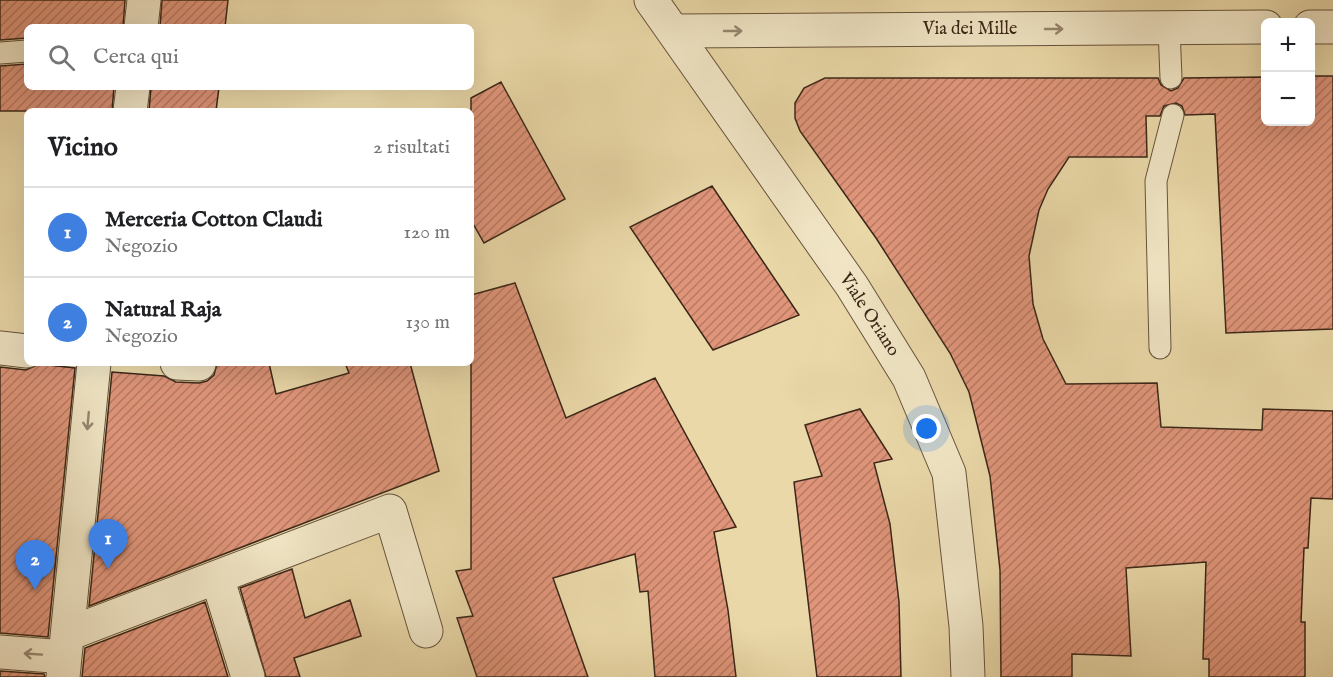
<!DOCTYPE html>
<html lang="it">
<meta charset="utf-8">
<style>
:root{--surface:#fff;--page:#f6f6f6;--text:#202124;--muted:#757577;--line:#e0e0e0;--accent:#db2777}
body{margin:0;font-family:"IM FELL English",serif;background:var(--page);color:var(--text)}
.controls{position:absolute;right:18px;top:18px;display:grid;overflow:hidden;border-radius:9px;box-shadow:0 6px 24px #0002}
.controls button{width:54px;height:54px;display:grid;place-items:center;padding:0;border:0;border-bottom:2px solid var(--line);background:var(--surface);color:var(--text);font:30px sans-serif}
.you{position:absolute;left:927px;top:429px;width:21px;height:21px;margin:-15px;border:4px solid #fff;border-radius:50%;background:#1a73e8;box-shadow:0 0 0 9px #1a73e833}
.badge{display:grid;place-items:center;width:39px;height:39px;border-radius:50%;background:var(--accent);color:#fff;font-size:20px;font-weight:700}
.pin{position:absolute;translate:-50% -50px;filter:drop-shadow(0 2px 3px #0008)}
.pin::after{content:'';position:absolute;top:32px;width:21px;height:18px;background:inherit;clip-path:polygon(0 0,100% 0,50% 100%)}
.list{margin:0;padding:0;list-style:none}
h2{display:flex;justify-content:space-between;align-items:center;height:78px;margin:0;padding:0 24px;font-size:26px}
h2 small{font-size:20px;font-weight:400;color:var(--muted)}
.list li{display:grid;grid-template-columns:39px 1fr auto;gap:18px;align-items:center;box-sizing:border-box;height:90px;padding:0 24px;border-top:2px solid var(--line)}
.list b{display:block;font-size:22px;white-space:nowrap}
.list p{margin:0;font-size:20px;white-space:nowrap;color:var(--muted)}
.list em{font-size:20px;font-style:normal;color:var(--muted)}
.icon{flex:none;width:33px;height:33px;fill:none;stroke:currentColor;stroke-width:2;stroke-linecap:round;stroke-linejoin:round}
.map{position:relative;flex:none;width:1333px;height:677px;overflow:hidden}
.search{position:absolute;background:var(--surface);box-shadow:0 6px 24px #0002;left:24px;top:24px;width:450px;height:66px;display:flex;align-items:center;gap:15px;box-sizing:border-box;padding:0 21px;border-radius:9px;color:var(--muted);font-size:22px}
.panel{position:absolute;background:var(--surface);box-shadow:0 6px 24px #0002;left:24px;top:108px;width:450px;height:258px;border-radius:9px}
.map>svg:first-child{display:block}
</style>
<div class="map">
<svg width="1333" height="677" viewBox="0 0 1333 677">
<defs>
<pattern id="building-hatch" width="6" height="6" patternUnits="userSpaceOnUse" patternTransform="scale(1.5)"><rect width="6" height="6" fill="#e0957a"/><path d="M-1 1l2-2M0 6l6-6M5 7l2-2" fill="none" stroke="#b77a63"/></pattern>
</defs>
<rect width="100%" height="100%" fill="#ead8a8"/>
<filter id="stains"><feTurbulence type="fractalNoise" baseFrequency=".00333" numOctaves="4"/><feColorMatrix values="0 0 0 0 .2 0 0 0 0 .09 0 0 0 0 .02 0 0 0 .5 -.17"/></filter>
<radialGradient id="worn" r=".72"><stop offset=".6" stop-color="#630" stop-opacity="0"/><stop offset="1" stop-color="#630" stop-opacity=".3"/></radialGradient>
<path fill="url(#building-hatch)" stroke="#3b2718" stroke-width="1.5" d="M0 0H125L123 27H27V38L0 40Z
M162 0H228L225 27H160Z
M27 64V87H114L112 111H0V66Z
M1311 76H1333V329L1226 333 1215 114 1185 115 1182 106 1176 103 1164 106 1160 116H1146L1147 157H1069L1048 189 1039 210 1029 256 1033 304 1043 339 1066 384 1157 383 1161 427 1262 430 1263 409 1333 411V499L1311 498 1308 548H1304L1301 622H1305V677H1209V659H1203L1206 562 1126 568 1131 656 1072 654V677H1001L1000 570 990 476 969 392 950 353 876 238 800 131 795 118V103L804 88 825 78H1158L1161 85 1171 91 1178 88 1184 78 1266 77V122H1311Z
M501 82 565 199 484 243 471 220V98Z
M151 87H219L216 111H149Z
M712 186 799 315 713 350 630 227Z
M515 283 566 418 655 378 736 527 714 532 728 610 736 677H655L648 591 640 592 635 554 553 578 588 677H477L457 618 473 616 456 571 471 569V295Z
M217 363H269L276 394 349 373 345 363H410L439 471 89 606 112 372 164 376 176 382 199 383 207 381 214 375Z
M39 364 75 368 48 637 0 633V367L26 370Z
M860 409 892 459 874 463 890 524 899 602 901 677H817L794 482 822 476 805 425Z
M292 569 305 618 350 600 361 636 294 658 300 677H266L240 588Z
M205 602 228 677H82L85 648Z
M0 671 44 674 45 677H0Z"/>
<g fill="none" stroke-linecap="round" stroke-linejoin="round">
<g stroke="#67533c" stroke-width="23">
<path id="service" d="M1169 28 1171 78
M0 53 27 51
M1160 348 1156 181 1173 115"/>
</g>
<g stroke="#67533c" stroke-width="35">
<path id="minor" d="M141 27 144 0
M1310 27H1333
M675 31 1266 27
M130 111 133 87
M0 348 27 351
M177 363 199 364
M217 577 248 677
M68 634 390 511 426 631
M0 652 65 657
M63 677 94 363"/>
</g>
<g stroke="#67533c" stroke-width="35">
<path id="tertiary" d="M651 0 852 286 909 378 949 473 966 626 968 677"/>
</g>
<use href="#service" stroke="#f1e6c6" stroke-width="21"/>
<use href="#minor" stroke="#f1e6c6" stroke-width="33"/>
<use href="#tertiary" stroke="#f1e6c6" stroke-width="33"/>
</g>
<defs><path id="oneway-shaft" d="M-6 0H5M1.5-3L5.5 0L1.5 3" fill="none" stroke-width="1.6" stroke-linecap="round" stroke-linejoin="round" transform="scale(1.5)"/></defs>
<g stroke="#96866f">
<use href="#oneway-shaft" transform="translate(1054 29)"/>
<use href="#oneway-shaft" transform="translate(733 31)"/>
<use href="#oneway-shaft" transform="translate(88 421) rotate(95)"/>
<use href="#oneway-shaft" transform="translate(33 654) rotate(-176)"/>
</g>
<g text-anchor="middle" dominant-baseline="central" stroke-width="5" stroke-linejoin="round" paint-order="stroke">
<g font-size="18" fill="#3b2718" stroke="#f1e6c6">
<text x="970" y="29">Via dei Mille</text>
<text transform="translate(869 315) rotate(57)">Viale Oriano</text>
</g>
</g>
<rect width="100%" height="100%" filter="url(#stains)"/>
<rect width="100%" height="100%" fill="url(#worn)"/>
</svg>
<div class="controls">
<button>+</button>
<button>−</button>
</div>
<div class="you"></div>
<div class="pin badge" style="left:108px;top:569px;background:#3f7fe0">1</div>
<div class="pin badge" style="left:35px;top:590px;background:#3f7fe0">2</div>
<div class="search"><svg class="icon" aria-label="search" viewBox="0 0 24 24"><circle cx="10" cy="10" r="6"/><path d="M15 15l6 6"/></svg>Cerca qui</div>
<section class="panel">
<h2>Vicino<small>2 risultati</small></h2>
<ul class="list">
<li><span class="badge" style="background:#3f7fe0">1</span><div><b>Merceria Cotton Claudi</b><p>Negozio</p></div><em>120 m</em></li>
<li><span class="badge" style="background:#3f7fe0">2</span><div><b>Natural Raja</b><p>Negozio</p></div><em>130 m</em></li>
</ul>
</section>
</div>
